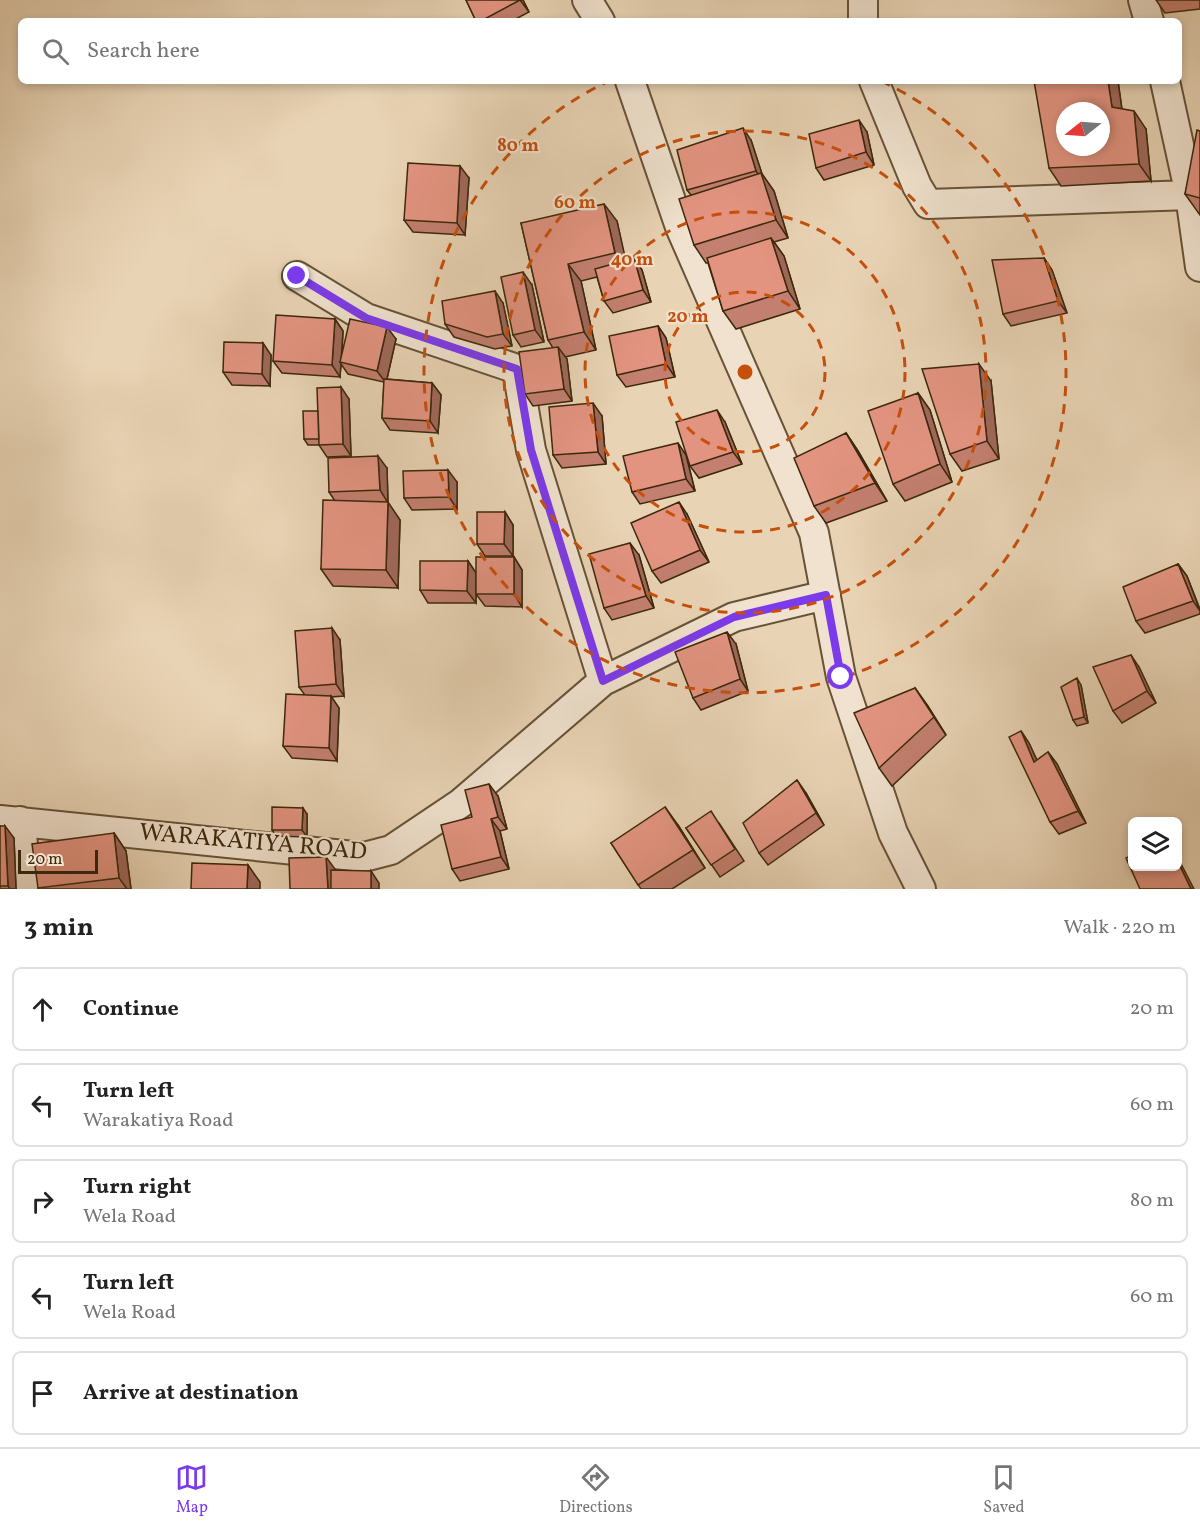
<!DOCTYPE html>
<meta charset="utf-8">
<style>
:root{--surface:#fff;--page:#f6f6f6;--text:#222;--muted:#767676;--line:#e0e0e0;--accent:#7c3aed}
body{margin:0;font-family:Vollkorn,serif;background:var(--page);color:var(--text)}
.controls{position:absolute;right:18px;bottom:18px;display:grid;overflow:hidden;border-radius:9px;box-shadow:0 3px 9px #0003}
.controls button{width:54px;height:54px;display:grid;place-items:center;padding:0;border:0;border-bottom:2px solid var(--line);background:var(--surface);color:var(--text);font:30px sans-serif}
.compass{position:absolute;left:1056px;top:102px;width:54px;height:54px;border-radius:50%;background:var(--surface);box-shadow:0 3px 9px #0003;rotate:253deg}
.scale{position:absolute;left:18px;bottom:15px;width:80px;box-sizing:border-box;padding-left:6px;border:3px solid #3c280c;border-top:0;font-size:16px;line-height:21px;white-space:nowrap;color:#3c280c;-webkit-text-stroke:4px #f0e2ce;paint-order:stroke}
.stop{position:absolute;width:18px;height:18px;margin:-14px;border:4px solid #7c3aed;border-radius:50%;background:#fff}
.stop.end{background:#7c3aed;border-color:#fff;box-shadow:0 2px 6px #0008}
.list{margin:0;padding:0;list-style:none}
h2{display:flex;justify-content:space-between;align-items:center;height:78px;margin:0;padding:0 24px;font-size:26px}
h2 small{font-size:20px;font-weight:400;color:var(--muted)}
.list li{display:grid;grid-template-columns:39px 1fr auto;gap:18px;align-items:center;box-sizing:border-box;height:84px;margin:0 12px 12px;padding:0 12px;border:2px solid var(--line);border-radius:9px}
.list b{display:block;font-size:22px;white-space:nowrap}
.list p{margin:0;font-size:20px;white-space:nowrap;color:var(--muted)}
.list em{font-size:20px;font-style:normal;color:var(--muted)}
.icon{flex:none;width:33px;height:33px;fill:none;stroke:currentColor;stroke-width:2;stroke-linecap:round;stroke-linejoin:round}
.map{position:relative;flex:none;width:1200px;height:889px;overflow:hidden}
.search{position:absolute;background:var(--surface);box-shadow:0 3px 9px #0003;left:18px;right:18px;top:18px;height:66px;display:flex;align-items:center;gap:15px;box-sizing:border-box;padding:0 21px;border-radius:9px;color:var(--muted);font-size:22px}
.sheet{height:558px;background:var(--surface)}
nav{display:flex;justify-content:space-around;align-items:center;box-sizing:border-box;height:84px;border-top:2px solid var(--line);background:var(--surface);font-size:16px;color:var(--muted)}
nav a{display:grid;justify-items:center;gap:3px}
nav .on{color:var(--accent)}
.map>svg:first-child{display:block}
</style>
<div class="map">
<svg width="1200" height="889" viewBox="0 0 1200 889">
<rect width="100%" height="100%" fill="#e8d3b4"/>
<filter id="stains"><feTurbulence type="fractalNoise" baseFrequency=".00333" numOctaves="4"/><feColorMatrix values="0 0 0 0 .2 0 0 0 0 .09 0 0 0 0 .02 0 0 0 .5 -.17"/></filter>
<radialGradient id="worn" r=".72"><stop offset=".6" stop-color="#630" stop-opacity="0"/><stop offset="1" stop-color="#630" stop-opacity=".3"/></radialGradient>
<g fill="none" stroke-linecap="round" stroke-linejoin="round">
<g stroke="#675336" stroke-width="32">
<path id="minor" d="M587 0 600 21
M863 0V21
M1143 0 1149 21
M630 81 680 227 814 533 841 677 893 833 921 889
M874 81 917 186 928 204 1190 195
M1165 81 1190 195 1200 267
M297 276 366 318 517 369 531 450 603 681
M0 820 364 857 391 850 461 803 603 681 734 617 826 595
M20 821 29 889"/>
</g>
<use href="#minor" stroke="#f0e2ce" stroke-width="28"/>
</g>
<path fill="#c37f6f" stroke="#3c280c" stroke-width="1.5" d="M466 0H523L529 12 512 21H476Z
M1156 0H1200V9L1165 13Z
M1118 81 1122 109 1146 129 1151 181 1061 186 1049 168Z
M1200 131V215L1185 194Z
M867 132 874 165 824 180 816 168Z
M751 140 762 174 774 191 788 238 774 242 784 256 800 309 736 329 723 311 708 263H706L694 245 691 195 687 190Z
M469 178 465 235 413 232 404 220Z
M617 221 625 260 634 258 642 270 651 302 613 313 604 301 597 277 581 281 596 350 565 357 567 359 572 401 533 406 525 394 553 348 548 340 521 223Z
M1044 258 1052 270 1067 313 1011 326 1003 314Z
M532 285 544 342 521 347 513 335Z
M503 303 512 346 495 349 454 337 445 324Z
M335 319 343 331 342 355 396 339 387 379 432 383 441 395 438 433 390 430 382 418 384 382 348 374 341 364 340 377 282 373 273 361Z
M658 326 666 338 675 377 626 387 617 375Z
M271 355 270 386 232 385 223 372Z
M991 381 999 459 962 471 950 454Z
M918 393 930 410 952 482 905 501 893 484Z
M349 399 351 456 327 457 319 445H308L304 439 318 411Z
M602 416 606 464 562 468 553 455Z
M725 422 742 464 699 478 690 466Z
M846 433 858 451 887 501 826 523 814 506Z
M686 455 695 491 640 504 632 492Z
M387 468 388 503 400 520 398 588 333 586 321 569 335 501 329 492Z
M457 482V509L412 510 404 498Z
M505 512 513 525V556H485L477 544Z
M687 514 709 562 661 583 652 571Z
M639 555 654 608 612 620 604 608Z
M514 557 522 570V607L485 606 476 594Z
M468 561 476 573V603H428L420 590Z
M1178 564 1187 576 1200 609V614L1145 633 1136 621Z
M340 640 344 696 331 697 339 708 337 761 292 758 283 746 305 695 299 687Z
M736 644 748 691 701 710 693 698Z
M1139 667 1156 703 1122 723 1113 711Z
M1081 685 1088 723 1077 726 1073 720Z
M915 688 946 735 892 786 879 768Z
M1021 731 1029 743 1037 760 1048 752 1057 764 1086 823 1059 834 1050 822Z
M806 793 824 825 768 865 759 853Z
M498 796 507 829 500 831 509 869 460 881 452 869 472 817Z
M307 814V837L276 836 272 830Z
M719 823 744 861 720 877 686 828Z
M678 825 705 868 672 889H641L611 843Z
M0 826 14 838 16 889H0Z
M114 833 126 851 131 889H39L38 888Z"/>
<path fill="#9f685a" stroke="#3c280c" stroke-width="1.5" d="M520 0H523L529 12Z
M1108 81H1118L1124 125 1112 107Z
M1134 111 1146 129 1151 181 1139 164Z
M859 120 867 132 874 165 866 152Z
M743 128 751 140 762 174 774 191 788 238 776 220 764 183 756 171Z
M460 166 469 178 465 235 457 223Z
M604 204 617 221 628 270 615 253Z
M771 238 784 256 800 309 788 291Z
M634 258 642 270 651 302 643 290Z
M1044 258 1052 270 1067 313 1058 301Z
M568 264 581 281 596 350 584 332Z
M523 272 532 285 544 342 535 330Z
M495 291 503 303 512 346 503 334Z
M335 319 343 331 341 362H340L341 364 340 377 332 365Z
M658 326 666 338 675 377 666 364Z
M387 327 396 339 386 383 377 371Z
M263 343 271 355 270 386 262 374Z
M558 347 567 359 572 401 564 389Z
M979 364 991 381 999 459 987 441Z
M432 383 441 395 438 433 430 421Z
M341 387 349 399 351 456 343 444Z
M918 393 930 410 952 482 940 464Z
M593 403 602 416 606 464 598 452Z
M717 410 725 422 742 464 733 452Z
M846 433 858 451 887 501 875 483Z
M678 443 686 455 695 491 686 479Z
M378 456 387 468 388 503 380 490Z
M448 470 457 482V509L449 497Z
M388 502 400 520 398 588 386 570Z
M679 502 687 514 709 562 700 550Z
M505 512 513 525V556L504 544Z
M630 543 639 555 654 608 646 596Z
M514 557 522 570V607L514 594Z
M468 561 476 573V603L467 591Z
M1178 564 1187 576 1200 611 1193 601Z
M332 628 340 640 344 696 336 684Z
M727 632 736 644 748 691 740 679Z
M1131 655 1139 667 1156 703 1147 691Z
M1077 678 1081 685 1088 723 1084 717Z
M915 688 928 706 946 735 934 717Z
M331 696 339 708 337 761 329 748Z
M1021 731 1029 743 1043 774 1034 762Z
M1048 752 1057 764 1086 823 1078 811Z
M797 780 806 793 824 825 816 813Z
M489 784 498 796 507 829 498 817Z
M665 807 678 825 705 868 693 850Z
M303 808 307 814V837L302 830Z
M491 819 500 831 509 869 501 857Z
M5 826 14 838 16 889H10L8 886Z
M114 833 126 851 131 889H127L119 878Z
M326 857 335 869V889H328Z
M1178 858 1194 889H1191L1178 862Z
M248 865 260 882V889H247Z
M371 871 379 883V889H371Z"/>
<path fill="#e39481" stroke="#3c280c" stroke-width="1.5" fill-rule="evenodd" d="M466 0H520L481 21H476Z
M1034 81H1108L1112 107 1134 111 1139 164 1049 168ZM1065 111H1101V147H1065Z
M859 120 866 152 816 168 809 134Z
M743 128 756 171 687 190 677 150Z
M1197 130 1200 131V198L1185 194Z
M408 163 460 166 457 223 404 220Z
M761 173 776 220 694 245 679 199Z
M604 204 615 253 568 264 584 332 548 340 521 223Z
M771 238 788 291 723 311 707 258Z
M634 258 643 290 604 301 595 269Z
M1044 258 1058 301 1003 314 992 260Z
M523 272 535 330 513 335 501 277Z
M495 291 503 334 487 337 445 324 442 301Z
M276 315 335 319 332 365 273 361Z
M350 319 387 327 377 371 340 362Z
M658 326 666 364 617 375 609 336Z
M224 342 263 343 262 374 223 372Z
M558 347 564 389 525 394 519 352Z
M979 364 987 441 950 454 922 369Z
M384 379 432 383 430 421 382 418Z
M341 387 343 444 319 445 317 388Z
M918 393 940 464 893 484 868 411Z
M593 403 598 452 553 455 549 407Z
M717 410 733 452 690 466 676 422Z
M303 411H318L319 439H304Z
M846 433 875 483 814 506 794 458Z
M678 443 686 479 632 492 623 456Z
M378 456 380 490 329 492 328 458Z
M448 470 449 497 404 498 403 471Z
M323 500 388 502 386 570 321 569Z
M679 502 700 550 652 571 631 523Z
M477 512H505L504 544H477Z
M630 543 646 596 604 608 589 554Z
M476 557H514V594H476Z
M420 561H468L467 591 420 590Z
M1178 564 1193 601 1136 621 1123 587Z
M332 628 336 684 299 687 295 631Z
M727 632 740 679 693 698 675 652Z
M1131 655 1147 691 1113 711 1093 667Z
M1077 678 1084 717 1073 720 1061 687Z
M915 688 934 717 879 768 854 713Z
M286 694 331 696 329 748 283 746Z
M1021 731 1034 762 1048 752 1078 811 1050 822 1009 737Z
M797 780 816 813 759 853 743 823Z
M489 784 498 817 491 819 501 857 452 869 441 825 472 817 465 790Z
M272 807 303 808 302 830H272Z
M665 807 693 850 638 885 611 843Z
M711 811 735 849 711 865 686 828Z
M0 826H5L8 886H0Z
M114 833 119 878 38 888 32 844Z
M1132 855V867H1178V862L1191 889H1140L1126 858Z
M326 857 328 889H290L289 858Z
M192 863 248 865 247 889H191Z
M331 870 371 871V889H331Z"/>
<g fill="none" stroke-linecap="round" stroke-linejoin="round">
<path stroke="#7c3aed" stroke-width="8" d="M297 276 366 318 517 369 531 450 603 681 734 617 826 595 841 677"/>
</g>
<g fill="none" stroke="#c64f0c" stroke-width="3" stroke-dasharray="10 8">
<circle cx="745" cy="372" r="80"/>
<circle cx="745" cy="372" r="160"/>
<circle cx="745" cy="372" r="241"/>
<path d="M881 81A321 321 0 1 1 609 81"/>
</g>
<g text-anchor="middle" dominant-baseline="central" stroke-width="4.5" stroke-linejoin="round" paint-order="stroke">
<g font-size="24" fill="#3c280c" stroke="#f0e2ce">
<text transform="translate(253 843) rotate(5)">WARAKATIYA ROAD</text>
</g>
</g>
<circle cx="745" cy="372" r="9" fill="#c64f0c" stroke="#f0e2ce" stroke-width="3"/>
<g font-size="18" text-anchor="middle" font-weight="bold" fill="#c64f0c" stroke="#f0e2ce" stroke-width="4.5" stroke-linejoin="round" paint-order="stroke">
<text x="518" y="151">80 m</text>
<text x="575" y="208">60 m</text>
<text x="632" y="265">40 m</text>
<text x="688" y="322">20 m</text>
</g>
<rect width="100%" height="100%" filter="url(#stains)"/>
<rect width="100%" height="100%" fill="url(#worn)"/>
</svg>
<div class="controls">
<button><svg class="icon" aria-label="layers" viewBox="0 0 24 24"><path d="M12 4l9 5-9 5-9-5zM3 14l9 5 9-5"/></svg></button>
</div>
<svg class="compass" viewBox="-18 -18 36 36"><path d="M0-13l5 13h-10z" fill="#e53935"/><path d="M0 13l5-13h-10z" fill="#767676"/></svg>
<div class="scale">20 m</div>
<div class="stop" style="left:841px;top:677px"></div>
<div class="stop end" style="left:297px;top:276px"></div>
<div class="search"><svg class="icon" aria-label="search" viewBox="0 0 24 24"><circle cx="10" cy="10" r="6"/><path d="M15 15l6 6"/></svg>Search here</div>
</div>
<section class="sheet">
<h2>3 min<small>Walk · 220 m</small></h2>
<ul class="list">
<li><svg class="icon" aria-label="ahead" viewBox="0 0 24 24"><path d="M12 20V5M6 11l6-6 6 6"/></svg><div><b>Continue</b></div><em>20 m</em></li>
<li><svg class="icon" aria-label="left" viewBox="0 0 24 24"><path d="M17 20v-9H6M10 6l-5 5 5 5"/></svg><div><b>Turn left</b><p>Warakatiya Road</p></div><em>60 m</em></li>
<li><svg class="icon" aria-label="right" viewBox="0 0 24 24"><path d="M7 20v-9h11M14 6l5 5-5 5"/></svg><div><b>Turn right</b><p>Wela Road</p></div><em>80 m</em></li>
<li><svg class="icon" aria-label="left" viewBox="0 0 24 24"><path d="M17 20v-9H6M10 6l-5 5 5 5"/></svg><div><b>Turn left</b><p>Wela Road</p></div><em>60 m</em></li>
<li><svg class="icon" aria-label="arrive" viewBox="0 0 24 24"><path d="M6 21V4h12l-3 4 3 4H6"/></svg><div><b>Arrive at destination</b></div></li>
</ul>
</section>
<nav>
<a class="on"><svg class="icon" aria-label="map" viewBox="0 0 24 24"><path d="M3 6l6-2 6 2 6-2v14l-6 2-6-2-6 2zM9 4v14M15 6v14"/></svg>Map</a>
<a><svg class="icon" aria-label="directions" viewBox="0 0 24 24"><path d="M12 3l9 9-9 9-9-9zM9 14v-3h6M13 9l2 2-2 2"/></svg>Directions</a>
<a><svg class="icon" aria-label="saved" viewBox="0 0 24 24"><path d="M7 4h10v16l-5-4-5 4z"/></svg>Saved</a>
</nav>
